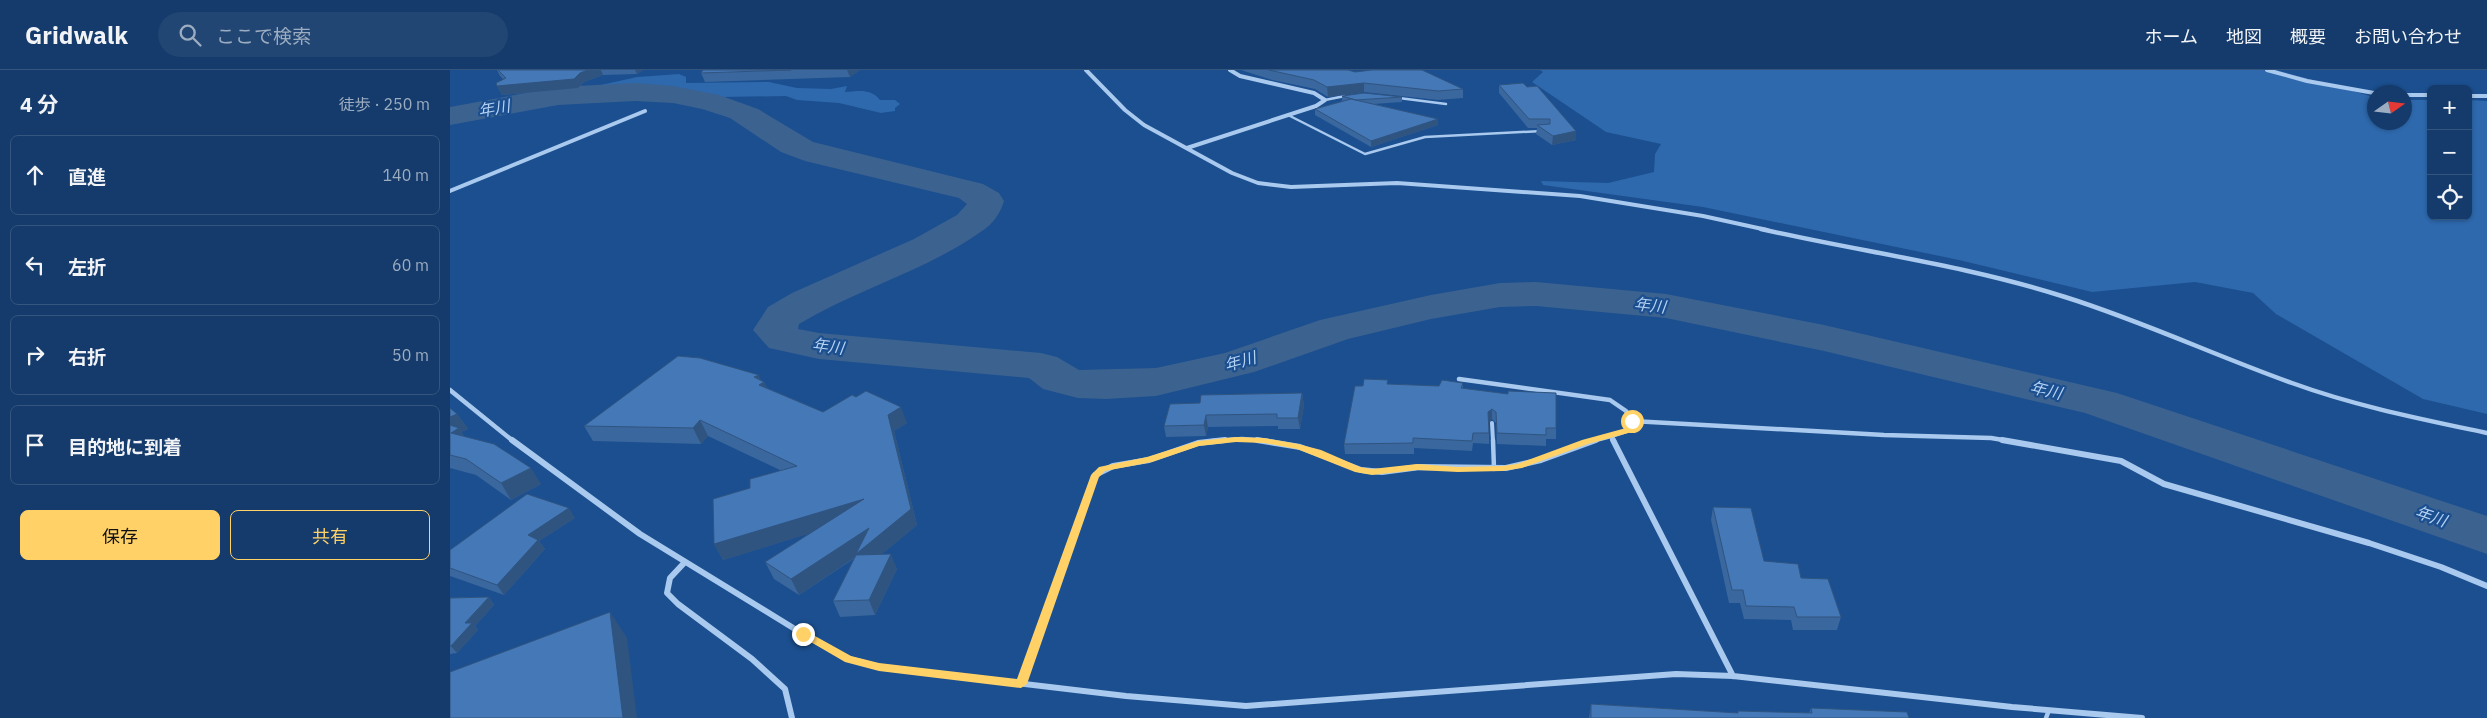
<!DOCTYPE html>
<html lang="ja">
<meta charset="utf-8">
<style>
:root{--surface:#143b6b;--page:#214673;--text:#f1f3f6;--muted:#9dadc1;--line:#33557e;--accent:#ffd166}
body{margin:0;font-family:"IBM Plex Sans","Noto Sans JP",sans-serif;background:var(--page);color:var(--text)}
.controls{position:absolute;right:15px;top:15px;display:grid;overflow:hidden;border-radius:8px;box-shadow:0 1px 4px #0004}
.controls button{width:45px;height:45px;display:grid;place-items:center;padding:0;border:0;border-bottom:1px solid var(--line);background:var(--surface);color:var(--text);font:25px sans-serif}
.compass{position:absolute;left:1917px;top:15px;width:45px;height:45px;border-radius:50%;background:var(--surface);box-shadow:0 1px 4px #0004;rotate:76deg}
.stop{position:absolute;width:15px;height:15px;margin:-11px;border:4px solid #ffd166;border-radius:50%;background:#fff}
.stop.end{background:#ffd166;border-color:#fff;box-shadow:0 1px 5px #0008}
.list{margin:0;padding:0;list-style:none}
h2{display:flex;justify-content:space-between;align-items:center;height:65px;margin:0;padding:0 20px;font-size:21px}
h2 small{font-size:16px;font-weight:400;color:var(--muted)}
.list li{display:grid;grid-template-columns:32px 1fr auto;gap:15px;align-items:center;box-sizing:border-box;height:80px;margin:0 10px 10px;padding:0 10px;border:1px solid var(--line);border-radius:8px}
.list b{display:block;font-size:19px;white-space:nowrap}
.list em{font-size:16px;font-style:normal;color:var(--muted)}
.actions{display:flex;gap:10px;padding:15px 20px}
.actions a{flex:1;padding:11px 0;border:1px solid var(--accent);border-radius:8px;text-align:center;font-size:18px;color:var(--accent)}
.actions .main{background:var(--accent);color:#111}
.icon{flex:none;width:28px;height:28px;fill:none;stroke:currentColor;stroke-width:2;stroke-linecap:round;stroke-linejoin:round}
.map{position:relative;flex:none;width:2037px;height:648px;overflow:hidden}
header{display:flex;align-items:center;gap:30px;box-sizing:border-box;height:70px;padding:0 25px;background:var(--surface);border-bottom:1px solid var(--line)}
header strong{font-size:24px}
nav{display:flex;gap:28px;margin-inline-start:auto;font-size:18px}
.search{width:350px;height:45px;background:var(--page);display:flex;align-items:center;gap:12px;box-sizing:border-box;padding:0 18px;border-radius:28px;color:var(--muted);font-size:19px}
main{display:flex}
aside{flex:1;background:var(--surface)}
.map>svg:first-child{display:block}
</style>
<header>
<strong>Gridwalk</strong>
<div class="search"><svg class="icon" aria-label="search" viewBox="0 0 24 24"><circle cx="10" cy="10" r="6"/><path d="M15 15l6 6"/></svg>ここで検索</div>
<nav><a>ホーム</a><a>地図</a><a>概要</a><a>お問い合わせ</a></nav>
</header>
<main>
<aside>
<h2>4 分<small>徒歩 · 250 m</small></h2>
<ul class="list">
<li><svg class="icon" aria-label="ahead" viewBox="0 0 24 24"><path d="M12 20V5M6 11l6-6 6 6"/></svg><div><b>直進</b></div><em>140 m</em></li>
<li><svg class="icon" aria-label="left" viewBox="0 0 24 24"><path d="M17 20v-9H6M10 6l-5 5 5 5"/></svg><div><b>左折</b></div><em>60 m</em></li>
<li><svg class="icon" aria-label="right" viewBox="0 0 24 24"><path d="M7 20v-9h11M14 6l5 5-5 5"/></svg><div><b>右折</b></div><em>50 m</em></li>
<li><svg class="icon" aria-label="arrive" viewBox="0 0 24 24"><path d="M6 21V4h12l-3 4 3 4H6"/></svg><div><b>目的地に到着</b></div></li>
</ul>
<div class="actions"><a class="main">保存</a><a>共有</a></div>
</aside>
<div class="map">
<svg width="2037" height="648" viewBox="0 0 2037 648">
<rect width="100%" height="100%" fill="#1b4f8f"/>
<path fill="#2e69ad" d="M1090 0H1826L1924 27V52H1954L1955 30H1981V146H2018V30L2037 31V344L1973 329 1826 244 1803 223 1745 212 1642 222 1509 190 1253 137 1093 115 1091 111 1158 113 1204 102 1205 84 1211 74 1156 62 1082 12 1093 2Z
M229 4 236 7V13L319 12 347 18 381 19 397 16 395 22C408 21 421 18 430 30H445L450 34 445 38V41L431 43 389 33 347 30 336 26 272 27 195 17 133 19 187 7Z"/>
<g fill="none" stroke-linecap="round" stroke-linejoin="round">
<path fill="#3c6290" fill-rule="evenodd" d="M185 13 223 16 269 25 308 39 363 72 533 114 549 123 554 131C550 144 543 154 532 161 476 201 407 219 349 254L348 259 369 263 591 283 607 287 629 300 706 298 775 283 870 250 981 225 1050 213 1086 212 1216 224 1374 255 1667 323 2037 446V484L1635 343 1374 281 1216 248 1086 236 1050 237 981 249 898 269 804 302 706 326 656 329 628 328 593 319 579 308 369 289 319 278 303 260 318 237 342 223 464 169 507 145 517 134 509 128 355 91 331 82 280 48 252 39 223 33 185 31 108 35 0 55V37L108 17Z"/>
<path stroke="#a9c9ee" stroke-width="2.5" d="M949 28 996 34
M875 30 895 26
M838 45 915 84 975 67 1092 61"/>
<path stroke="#a9c9ee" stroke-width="4" d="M1042 353 1043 371"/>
<path stroke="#a9c9ee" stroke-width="4.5" d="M1043 370 1044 399
M1596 648 1599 640"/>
<path stroke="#a9c9ee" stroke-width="4" d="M636 0 675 40 694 55 782 103 808 113 841 117 947 113 1130 126 1253 146 1317 160
M1817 0 1857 11 1924 23
M1954 25H1981
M2018 26H2037
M737 78 866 36 875 30 864 23 790 6 780 0
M0 121 195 41"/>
<path stroke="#a9c9ee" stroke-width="4.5" d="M1311 159C1412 182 1516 195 1615 227 1692 251 1766 286 1842 313 1905 336 1971 349 2037 363
M1009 309 1160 330 1176 341 1183 356 1179 360 1161 366
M0 320 63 371
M1182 351 1434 365 1541 368 1559 371
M762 371 792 369 819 371
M1142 371 1161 366 1164 371"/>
<path stroke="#a9c9ee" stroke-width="6" d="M62 370 190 464 353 564 399 589 429 597 676 626 796 636 1226 604 1283 606 1562 637 1692 648
M807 370 850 377 911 400 932 402 970 397 1056 398 1091 390 1146 370
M1163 370 1283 606
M1552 370 1671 391 1714 414 1919 473 1991 497 2037 516
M235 492 220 508 217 523 228 534 302 589 335 619 342 648
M571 614 645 405 663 396 699 390 748 373 775 370"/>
</g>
<path fill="#3a679d" d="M47 0H193L187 4 153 5 134 12 128 18 52 25 47 16 53 9 50 6Z
M253 0H410L400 7 255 12 251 3Z
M791 0H898L905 2 1013 19V28L988 30 914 22 878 27 865 19 822 10Z
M1049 15 1077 17 1126 61V70L1102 75 1086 64 1087 58H1078L1049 23Z
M892 26 952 27V32L924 34 988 49V55L921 77 865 45V39L893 31H892Z
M311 310 314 312 317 318 373 342 457 353 444 361 467 455 432 484 447 499 425 545 390 547 383 531 405 488 349 525 324 509 315 492 360 463 273 490 264 474 300 418 330 400 258 366 251 374 143 371 134 356Z
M1013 313V318L1106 358V369H1096V376L1047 374 1046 353 1042 349 1039 352V374L1023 373 1022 381 964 378V384H895L894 374 938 314 989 316Z
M852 323 854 335 850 359H828V356L758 357 756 366 716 367 714 356 750 333Z
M0 338 7 344 18 359 11 362 14 366 91 414 61 430 26 405 0 398Z
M1263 437 1314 491 1351 508 1391 547 1387 560H1343L1341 550 1294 549 1290 533H1279L1261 450Z
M125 448 89 471 95 479 54 525 0 506V480Z
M39 527 44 535 25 556 28 560 7 583 0 584V528Z
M1141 634 1288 643V641L1359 643 1361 638 1459 648H1139Z"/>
<path fill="#305480" d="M138 0H151L153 5 134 12 128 18 52 25 47 16 130 3Z
M185 0H193L187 4Z
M397 0H410L400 7Z
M914 13V22L878 27 877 17Z
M988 49V55L921 77V71Z
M1126 61V70L1102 75 1103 66Z
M309 305 312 313 314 312 321 327 316 330 304 307Z
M852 323 854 335 850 359 848 348Z
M451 337 457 353 444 361 467 455 413 500 407 486 349 525 341 509 419 458 438 345Z
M1042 339V349L1038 353V342Z
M7 344 18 359 11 362 19 374 0 368V347Z
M756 345 758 357 756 366 754 355Z
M250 350 258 366 251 374 243 358Z
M81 398 91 414 61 430 51 413Z
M414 429 420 445 273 490 264 474Z
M119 438 125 448 89 471 95 479 54 525 47 515 78 465Z
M441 484 447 499 425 545 419 530Z
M39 527 44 535 25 556 28 560 7 583 1 576 15 553Z
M160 542 177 568 187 648H173Z"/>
<path fill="#4478b7" stroke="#305480" d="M48 0H138L130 3 124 9 47 16 46 13 56 8Z
M253 0H341L251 3Z
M819 0H898L905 2 922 0H972L1013 19 988 21 914 13 877 17 864 10Z
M1073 13 1077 17 1087 16 1126 61 1103 66 1087 55 1100 54V49H1079L1049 15Z
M914 23 952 27 906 30 892 26Z
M901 29 988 49 921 71 865 39Z
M228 286 250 288 309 305 304 307 314 312 309 315 373 342 402 325 406 327 416 321 451 337 438 345 461 439 406 484 419 458 341 509 315 492 414 429 264 474 263 429 300 418V409L347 396 250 350 243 358 134 356Z
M914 309 938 310 937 314 989 316 992 310 1013 313 1011 318 1058 324V321L1106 323V358H1096V365L1047 363 1046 342 1042 339 1038 342 1039 363H1023L1022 371 963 368V373L894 374 905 316H913Z
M852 323 848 348H827V344L756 345 754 355 714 356 720 334 750 333 751 325Z
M0 338 7 344 0 347Z
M0 355 9 358 1 363 44 374 81 398 51 413 16 389 0 385Z
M77 424 119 438 78 465 88 470 47 515 0 498V480Z
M1263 437 1301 438 1314 491 1348 494 1351 508 1378 509 1391 547H1347L1344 537 1296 536 1293 520H1282Z
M441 484 419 530 383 531 406 485Z
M39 527 15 553H22L1 576H0V528Z
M160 542 173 648H0V602Z
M1141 634 1288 643V641L1362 643 1361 638 1457 642 1459 648H1141Z"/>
<path fill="#ffd166" d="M1179 349H1185L1188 356 1182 362 1138 374 1072 398 1052 401 1008 402 967 400 922 405 905 402 847 379 814 373 786 372 749 376 702 392 655 401 649 407 577 614 571 618 429 601 395 592 347 564 353 560 356 561 401 586 429 593 567 609 641 405 649 397 697 387 748 371 786 367 814 368 848 374 871 380 910 397 922 399 967 394 1008 397 1052 396 1067 394 1132 370 1176 358 1179 356Z"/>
<g text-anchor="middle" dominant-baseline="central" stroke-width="4.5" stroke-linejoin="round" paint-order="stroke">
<g font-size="16" font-style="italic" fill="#b5d3f5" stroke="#1b4f8f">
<text transform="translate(44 38) rotate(-10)">年川</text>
<text transform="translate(1200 235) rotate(6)">年川</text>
<text transform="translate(378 276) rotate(7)">年川</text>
<text transform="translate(790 291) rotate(-16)">年川</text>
<text transform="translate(1596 320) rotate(13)">年川</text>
<text transform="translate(1981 446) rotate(19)">年川</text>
</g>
</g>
</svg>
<div class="controls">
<button>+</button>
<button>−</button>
<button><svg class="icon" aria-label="locate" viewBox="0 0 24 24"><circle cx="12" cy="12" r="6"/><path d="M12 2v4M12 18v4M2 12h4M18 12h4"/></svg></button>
</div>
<svg class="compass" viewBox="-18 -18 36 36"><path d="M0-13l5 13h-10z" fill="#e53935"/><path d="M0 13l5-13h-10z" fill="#9dadc1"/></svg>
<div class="stop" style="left:1182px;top:351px"></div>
<div class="stop end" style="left:353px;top:564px"></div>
</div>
</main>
